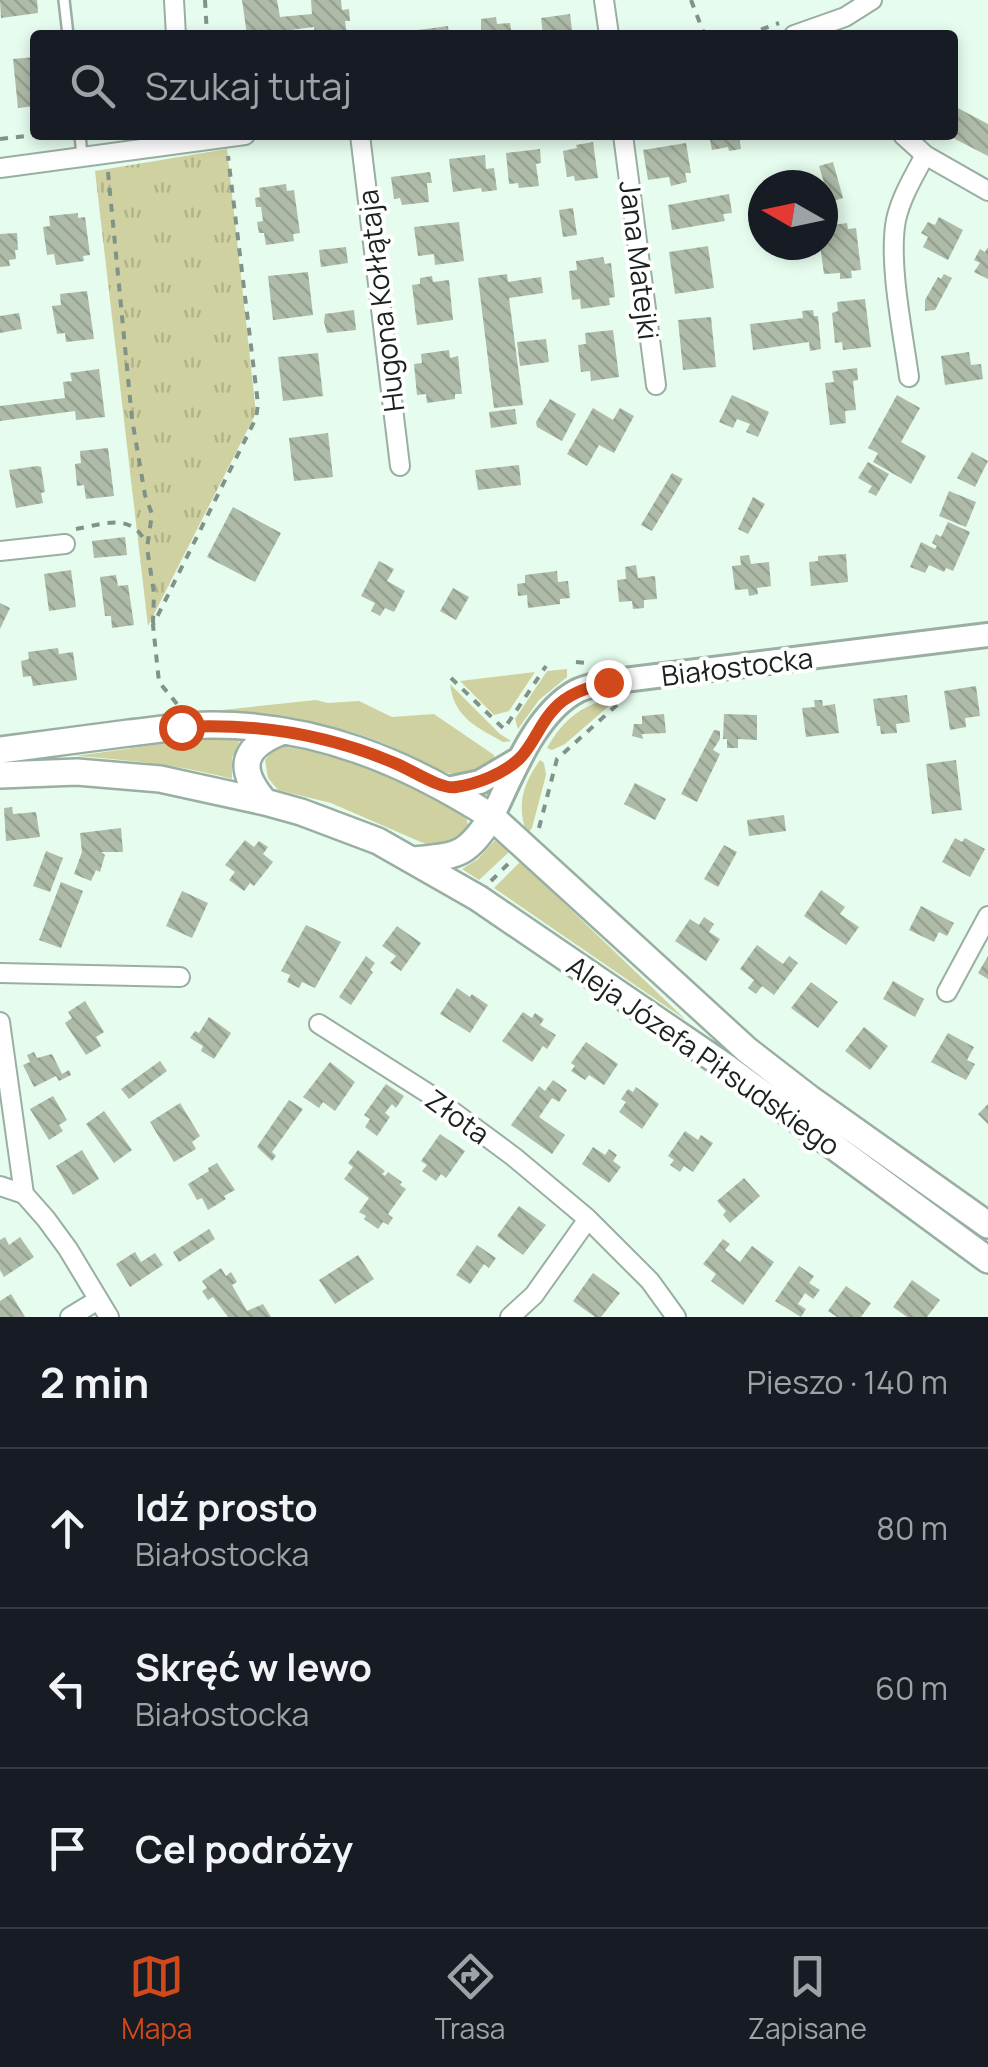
<!DOCTYPE html>
<html lang="pl">
<meta charset="utf-8">
<style>
:root{--surface:#171b24;--page:#20242c;--text:#f1f3f6;--muted:#9ea1a6;--line:#363941;--accent:#d1491a}
body{margin:0;font-family:Manrope,sans-serif;background:var(--page);color:var(--text)}
.compass{position:absolute;left:748px;top:170px;width:90px;height:90px;border-radius:50%;background:var(--surface);box-shadow:0 5px 15px #0003;rotate:279deg}
.stop{position:absolute;width:30px;height:30px;margin:-22px;border:8px solid #d1491a;border-radius:50%;background:#fff}
.stop.end{background:#d1491a;border-color:#fff;box-shadow:0 2px 10px #0008}
.list{margin:0;padding:0;list-style:none}
h2{display:flex;justify-content:space-between;align-items:center;height:130px;margin:0;padding:0 40px;font-size:42px}
h2 small{font-size:32px;font-weight:400;color:var(--muted)}
.list li{display:grid;grid-template-columns:65px 1fr auto;gap:30px;align-items:center;box-sizing:border-box;height:160px;padding:0 40px;border-top:2px solid var(--line)}
.list b{display:block;font-size:38px;white-space:nowrap}
.list p{margin:0;font-size:32px;white-space:nowrap;color:var(--muted)}
.list em{font-size:32px;font-style:normal;color:var(--muted)}
.icon{flex:none;width:55px;height:55px;fill:none;stroke:currentColor;stroke-width:2;stroke-linecap:round;stroke-linejoin:round}
.map{position:relative;flex:none;width:988px;height:1317px;overflow:hidden}
.search{position:absolute;background:var(--surface);box-shadow:0 5px 15px #0003;left:30px;right:30px;top:30px;height:110px;display:flex;align-items:center;gap:25px;box-sizing:border-box;padding:0 35px;border-radius:10px;color:var(--muted);font-size:38px}
.sheet{height:610px;background:var(--surface)}
nav{display:flex;justify-content:space-around;align-items:center;box-sizing:border-box;height:140px;border-top:2px solid var(--line);background:var(--surface);font-size:28px;color:var(--muted)}
nav a{display:grid;justify-items:center;gap:5px}
nav .on{color:var(--accent)}
.map>svg:first-child{display:block}
</style>
<div class="map">
<svg width="988" height="1317" viewBox="0 0 988 1317">
<defs>
<pattern id="park-tufts" width="24" height="20" patternUnits="userSpaceOnUse" patternTransform="scale(2.5)"><rect width="24" height="20" fill="#cfd1a1"/><path d="M3 7l-1-3M5 7V3M7 7l1-3M15 17l-1-3M17 17v-4M19 17l1-3" fill="none" stroke="#b1b38a"/></pattern>
<pattern id="building-back-hatch" width="6" height="6" patternUnits="userSpaceOnUse" patternTransform="scale(2.5)"><rect width="6" height="6" fill="#aebba8"/><path d="M-1 5l2 2M0 0l6 6M5-1l2 2" fill="none" stroke="#95a090"/></pattern>
</defs>
<rect width="100%" height="100%" fill="#e5fcee"/>
<path fill="#cfd1a1" d="M567 669V677L539 700 518 729 515 719 547 671Z
M535 672 509 711 494 715 460 681Z
M450 684 500 734 511 741 503 742C477 727 454 718 450 684Z
M618 698 565 744 552 750 547 748C564 718 585 702 618 698Z
M316 700 328 703 359 701 392 717 434 714 494 755 495 761C484 771 468 777 453 774 436 772 401 750 383 743 324 719 263 715 201 717L194 713Z
M241 738 232 758V779C181 765 129 760 76 756L183 741Z
M280 746C349 757 402 778 463 813 470 822 469 829 463 838L437 847 423 843 331 803 278 790 268 778 265 760 272 751Z
M540 760 544 763 546 775 532 828 527 834C516 805 523 784 540 760Z
M496 839 509 852 479 880 462 869 478 859Z
M520 862H521L686 1020 494 888Z"/>
<path fill="url(#park-tufts)" d="M227 149 256 413 148 626 95 171Z"/>
<path fill="url(#building-back-hatch)" d="M0 0H37L38 13 1 18Z
M242 0H277L280 17 312 14 311 0H341L342 10 349 9 350 21H345L347 35H315L314 27 282 31V35H247Z
M570 14 572 30H576L577 35H543L541 18Z
M496 17 497 24 510 23 512 35H481V19Z
M448 26 449 35H419L418 30Z
M35 57V106L18 108 13 59Z
M954 106 988 124V156L953 138Z
M709 135H739L741 149 729 151 728 147 712 150Z
M593 142 598 178 575 181 574 176 567 177 563 151 577 148 576 145Z
M686 143 691 173H685L687 182 671 186 669 177 648 180 643 150Z
M540 149 541 163 536 164 539 186 519 188 518 183 509 184 506 153Z
M485 155 486 169 494 168 497 190 482 192 481 188 453 192 449 159Z
M833 162 843 198 830 202 819 166Z
M430 172 432 183H427L429 202 402 205 400 198 394 199 391 177Z
M286 184 287 191 294 190 300 233 293 234 294 241 266 245 264 233H259L257 222 263 221 261 207H256L255 198 260 197 259 188Z
M729 194 732 213 723 214 725 221 672 230 668 205Z
M573 208 577 235 563 237 559 210Z
M78 213V218L85 217 90 255 83 256 84 261 56 265 54 254 47 255 43 227 50 226 49 216Z
M939 217 963 230 948 260 923 247 928 237 921 233 928 222 935 225Z
M459 222 464 261 435 265 434 254 418 256 414 227Z
M847 223 848 229 856 228 861 270 851 271 852 278 840 279V273L824 274 820 245H823V232L834 231 833 225Z
M17 233 18 250H15L16 259 9 260 10 266 0 267V234Z
M708 246 714 288 675 294 669 252Z
M346 247 348 263 321 267 319 250Z
M988 247V279L974 272 980 263 974 260 980 249 985 252Z
M603 257 605 264 611 263 615 297 609 298 610 305 581 309 580 299 572 300 569 271 577 270 576 261Z
M308 272 313 315 273 320 268 276Z
M507 274 508 282 541 277 543 293 509 298 523 405 494 408 478 278Z
M944 274 952 278 935 310 925 311V300L938 277 941 279Z
M432 276 433 282 449 280 453 320 417 325 412 285 420 284V278Z
M87 291 94 339 66 342 65 333 57 334 52 306 61 305 60 294Z
M865 299 871 347 843 350 842 342 835 343 832 313 838 311 837 302Z
M354 310 356 330 327 333 324 322 325 314Z
M813 310 814 316H818L821 349 810 351 809 342 753 350 750 324 803 318 802 311Z
M19 313 22 329 0 333V316Z
M711 317 716 367 683 370 678 320Z
M613 330 619 377 591 381 590 371 581 372 578 345 586 344 585 333Z
M546 339 549 362 520 366 517 342Z
M449 350 450 358 458 356 462 394H455V399L427 403 426 394 417 395 414 364 422 363 421 354Z
M969 352 971 365 981 364 983 379 945 385 941 356Z
M318 353 323 396 283 401 278 357Z
M857 368 858 380 853 381 856 410 845 411 846 423 830 425 825 383 834 382 832 371Z
M99 369 105 417 76 420 75 411 0 421V406L65 398 63 382 72 381 70 373Z
M732 395 769 412 758 437 746 432 750 424 737 419 733 428 719 422Z
M897 395 920 408 901 442 926 456 911 484 873 462 878 453 868 448Z
M550 399 576 414 562 441 537 427 536 422Z
M593 408 613 420 620 408 634 416 614 453 599 445 587 466 567 454Z
M515 409 517 424 491 428 489 412Z
M328 433 333 477 294 481 289 438Z
M108 448 114 496 86 499 84 485 77 486 75 464 81 463 80 451Z
M972 452 988 461 975 487 957 478Z
M868 462 889 474 876 496 868 492 872 486 858 478Z
M519 465 521 485 478 490 475 470Z
M37 466 41 467 45 492 41 493 43 503 16 508 9 470Z
M672 473 683 479 652 531 641 525Z
M949 491 976 502 966 527 939 516Z
M753 497 765 504 748 534 738 529Z
M233 507 281 533 255 582 207 557Z
M948 522 970 532 953 571 946 568 944 572 929 565 925 573 910 567 921 542 935 549 937 546 932 543 936 534 941 537Z
M125 537 127 555 94 558 92 541Z
M846 554 848 582 811 586 809 562 818 561V556Z
M749 555 751 564 769 562 771 586 757 588 758 594 749 596 748 589 735 590 732 566 741 565 740 556Z
M379 561 394 569 387 581 405 591 394 612 385 608 380 616 371 611 375 603 361 596Z
M636 565 638 578 655 576 657 599 644 600V608L633 609 632 601 619 602 617 580 626 579 625 567Z
M71 570 76 607 49 611 44 574Z
M557 571 558 582 568 581 570 598 560 599V604L528 608 527 595 518 596 517 584 525 583V575Z
M116 575 118 586 128 585 134 625 112 628 111 616H105L100 577Z
M453 588 469 597 456 620 440 611Z
M0 603 10 608 0 629Z
M58 648 59 654 73 652 77 680 33 686 31 676 23 677 21 661 29 659 28 652Z
M976 686 980 716 965 718 966 727 950 730 944 691Z
M907 695 910 722 896 724 897 733 881 734 880 726H877L873 699Z
M814 700H822L823 706 835 704 839 733 806 737 802 708 815 707Z
M664 714 666 733 642 734 643 739 632 736 634 724H642V716Z
M724 714 757 715V740L738 739V748H727V739H723Z
M714 730 720 731V739L713 750 720 754 697 802 681 794Z
M956 760 962 810 932 814 926 764Z
M635 783 666 799 655 820 624 804Z
M12 807 13 814 36 812 40 837 6 841 4 808Z
M784 815 786 831 749 836 747 820Z
M121 828 123 852H101L105 855 100 872 96 870 91 881 74 874 82 852 80 833Z
M955 838 962 842 965 838 985 849 970 877 942 862Z
M245 840 254 847 259 841 268 847 263 854 273 862 254 886 250 883 244 891 229 880 235 872 225 865Z
M724 845 737 852 718 887 704 879Z
M46 851 63 858 50 892 33 886Z
M61 882 83 891 61 948 39 940Z
M821 890 845 907 840 914 859 927 846 945 804 916Z
M182 891 208 903 192 938 166 926Z
M921 906 954 923 947 936 939 932 934 942 909 930Z
M704 917 714 924 709 932 720 939 706 961 675 941 690 919 699 925Z
M306 925 341 942 315 988 302 982 299 988 287 982 290 975 281 971Z
M397 926 421 943 401 971 390 963 396 956 382 946Z
M757 945 783 964 789 956 798 963 774 995 762 986 756 994 748 988 754 980 740 969Z
M366 956 375 963 370 970 373 972 351 1005 339 997Z
M988 956V979L978 973Z
M893 981 924 999 915 1017 883 999Z
M811 982 838 1002 818 1028 791 1008Z
M457 988 470 997 472 994 488 1005 470 1033 440 1014Z
M85 1001 104 1032 96 1037 101 1046 86 1055 65 1023 72 1018 68 1012Z
M523 1012 532 1018 535 1013 544 1019 540 1025 556 1035 547 1049 543 1046 532 1062 502 1041Z
M209 1017 231 1033 214 1059 201 1051 203 1046 190 1038 195 1031 199 1033Z
M864 1027 888 1046 870 1070 845 1051Z
M948 1033 974 1047 967 1060 975 1064 966 1080 931 1062Z
M586 1042 618 1064 604 1085 589 1075 585 1080 571 1071 575 1066 571 1063Z
M34 1052 37 1058 52 1054 62 1074 69 1070 71 1075 59 1081 56 1076 34 1087 23 1065 30 1062 27 1055Z
M160 1061 167 1071 129 1099 121 1089Z
M330 1062 355 1082 335 1111 323 1102 319 1108 303 1097Z
M553 1080 567 1090 559 1102 552 1098 539 1117 565 1135 552 1154 511 1125 539 1086 545 1091Z
M386 1084 404 1096 396 1108 392 1104 385 1113 390 1117 377 1136 365 1127 370 1119 364 1115Z
M636 1087 659 1104 642 1129 619 1112 626 1102 621 1099 628 1089 633 1092Z
M53 1096 67 1120 59 1125 63 1131 49 1140 30 1109Z
M289 1100 303 1109 272 1152 276 1156 272 1161 257 1147Z
M180 1103 200 1136 192 1142 196 1149 174 1162 150 1122Z
M988 1104V1124L978 1114Z
M104 1111 132 1150 114 1163 86 1124Z
M685 1131 698 1140 701 1135 713 1143 693 1172 684 1166 680 1172 670 1165 674 1160 668 1156Z
M440 1134 465 1151 446 1178 441 1174 436 1181 422 1171 427 1165 421 1161Z
M593 1147 605 1155 609 1149 617 1155 613 1161 621 1167 609 1183 582 1164Z
M82 1150 99 1179 73 1195 56 1166Z
M358 1150 385 1171 382 1174 385 1176 388 1172 402 1182 400 1185 406 1189 388 1214 393 1218 388 1225 383 1222 378 1229 364 1219 366 1216 359 1212 369 1198 344 1179 353 1167 348 1163Z
M217 1163 235 1190 224 1196 226 1199 208 1210 202 1198 197 1200 188 1184 209 1171 208 1168Z
M744 1178 760 1196 730 1223 723 1215 726 1211 717 1201Z
M519 1206 546 1225 523 1255 497 1236Z
M209 1229 215 1239 179 1262 173 1252Z
M5 1237 9 1245 20 1237 34 1257 4 1277 0 1270V1240Z
M723 1239 730 1244 725 1250 740 1262 752 1246 774 1262 743 1305 711 1281 716 1274 703 1264Z
M477 1245 496 1258 489 1268 484 1264 470 1284 456 1275Z
M135 1252 141 1262 155 1253 163 1265 130 1287 116 1264Z
M358 1255 374 1279 335 1304 319 1280Z
M799 1266 814 1276 809 1283 820 1290 813 1299 805 1293 798 1304 806 1309 801 1317 775 1301Z
M221 1268 226 1276 231 1272 237 1282 232 1285 247 1311 263 1304 271 1317H228L213 1297 208 1300 202 1291 207 1288 202 1281Z
M593 1273 620 1293 601 1317H595L573 1301Z
M912 1280 940 1300 927 1317H907L893 1307Z
M846 1286 871 1303 861 1317H837L828 1311Z
M11 1294 25 1317H0V1301Z"/>
<g fill="none" stroke-linecap="round" stroke-linejoin="round">
<g stroke="#99afa2" stroke-width="14">
<path id="service" d="M64 0 68 35
M80 135 82 156"/>
</g>
<g stroke="#99afa2" stroke-width="22">
<path id="minor" d="M174 0 176 35
M604 0 609 35
M794 35 845 17 872 0
M360 135 400 466
M623 135 656 385
M903 135 925 155 988 191
M0 168 245 135
M909 377C903 333 888 262 896 220 901 197 914 176 925 155
M0 551 65 544
M0 973 180 977
M947 992 988 916
M0 1022 24 1194 46 1219 68 1249 109 1317
M319 1024 429 1094 514 1157 588 1219 534 1295 510 1317
M0 1186 24 1194
M588 1219 650 1281 676 1317
M70 1317 98 1300"/>
</g>
<g stroke="#99afa2" stroke-width="28">
<path id="tertiary" d="M448 789 480 782 519 759
M492 817C512 776 535 713 577 691 586 686 598 685 608 682L988 635"/>
</g>
<g stroke="#99afa2" stroke-width="30">
<path id="secondary" d="M0 750C43 744 86 739 129 733 157 730 185 725 213 725 317 725 406 762 492 817L747 1050 809 1098 988 1225
M0 775 77 772 160 779 265 802 301 812 378 841 478 898 726 1067 988 1260
M265 802C236 768 242 747 283 731
M414 860C461 855 465 856 492 817"/>
</g>
<path stroke="#819288" stroke-width="4" stroke-dasharray="8 8" stroke-linecap="butt" d="M205 0 207 35
M691 0 703 31 710 35
M746 35 779 23
M0 139 35 135
M108 172 132 419 145 495 152 514 147 548 154 593 153 623
M76 529C104 524 133 512 146 544
M576 662 586 663
M451 678 504 729 546 666
M177 704 159 682 153 625 256 418 258 404 228 156
M539 828 557 759 619 703
M491 881 509 863"/>
<use href="#service" stroke="#fff" stroke-width="9"/>
<use href="#minor" stroke="#fff" stroke-width="18"/>
<use href="#tertiary" stroke="#fff" stroke-width="22"/>
<use href="#secondary" stroke="#fff" stroke-width="25"/>
</g>
<g fill="none" stroke-linecap="round" stroke-linejoin="round">
<path stroke="#d1491a" stroke-width="12" d="M181 727C253 723 325 734 392 762 409 768 440 790 456 787 477 784 503 774 519 759 533 746 540 723 554 709 568 693 588 688 608 682"/>
</g>
<g text-anchor="middle" dominant-baseline="central" stroke-width="8" stroke-linejoin="round" paint-order="stroke">
<g font-size="28" fill="#19221d" stroke="#fff">
<text transform="translate(640 260) rotate(83)">Jana Matejki</text>
<text transform="translate(380 301) rotate(-97)">Hugona Kołłątaja</text>
<text transform="translate(737 666) rotate(-7)">Białostocka</text>
<text transform="translate(704 1055) rotate(35)">Aleja Józefa Piłsudskiego</text>
<text transform="translate(458 1116) rotate(36)">Złota</text>
</g>
</g>
</svg>
<svg class="compass" viewBox="-18 -18 36 36"><path d="M0-13l5 13h-10z" fill="#e53935"/><path d="M0 13l5-13h-10z" fill="#9ea1a6"/></svg>
<div class="stop" style="left:181px;top:727px"></div>
<div class="stop end" style="left:608px;top:682px"></div>
<div class="search"><svg class="icon" aria-label="search" viewBox="0 0 24 24"><circle cx="10" cy="10" r="6"/><path d="M15 15l6 6"/></svg>Szukaj tutaj</div>
</div>
<section class="sheet">
<h2>2 min<small>Pieszo · 140 m</small></h2>
<ul class="list">
<li><svg class="icon" aria-label="ahead" viewBox="0 0 24 24"><path d="M12 20V5M6 11l6-6 6 6"/></svg><div><b>Idź prosto</b><p>Białostocka</p></div><em>80 m</em></li>
<li><svg class="icon" aria-label="left" viewBox="0 0 24 24"><path d="M17 20v-9H6M10 6l-5 5 5 5"/></svg><div><b>Skręć w lewo</b><p>Białostocka</p></div><em>60 m</em></li>
<li><svg class="icon" aria-label="arrive" viewBox="0 0 24 24"><path d="M6 21V4h12l-3 4 3 4H6"/></svg><div><b>Cel podróży</b></div></li>
</ul>
</section>
<nav>
<a class="on"><svg class="icon" aria-label="map" viewBox="0 0 24 24"><path d="M3 6l6-2 6 2 6-2v14l-6 2-6-2-6 2zM9 4v14M15 6v14"/></svg>Mapa</a>
<a><svg class="icon" aria-label="directions" viewBox="0 0 24 24"><path d="M12 3l9 9-9 9-9-9zM9 14v-3h6M13 9l2 2-2 2"/></svg>Trasa</a>
<a><svg class="icon" aria-label="saved" viewBox="0 0 24 24"><path d="M7 4h10v16l-5-4-5 4z"/></svg>Zapisane</a>
</nav>
